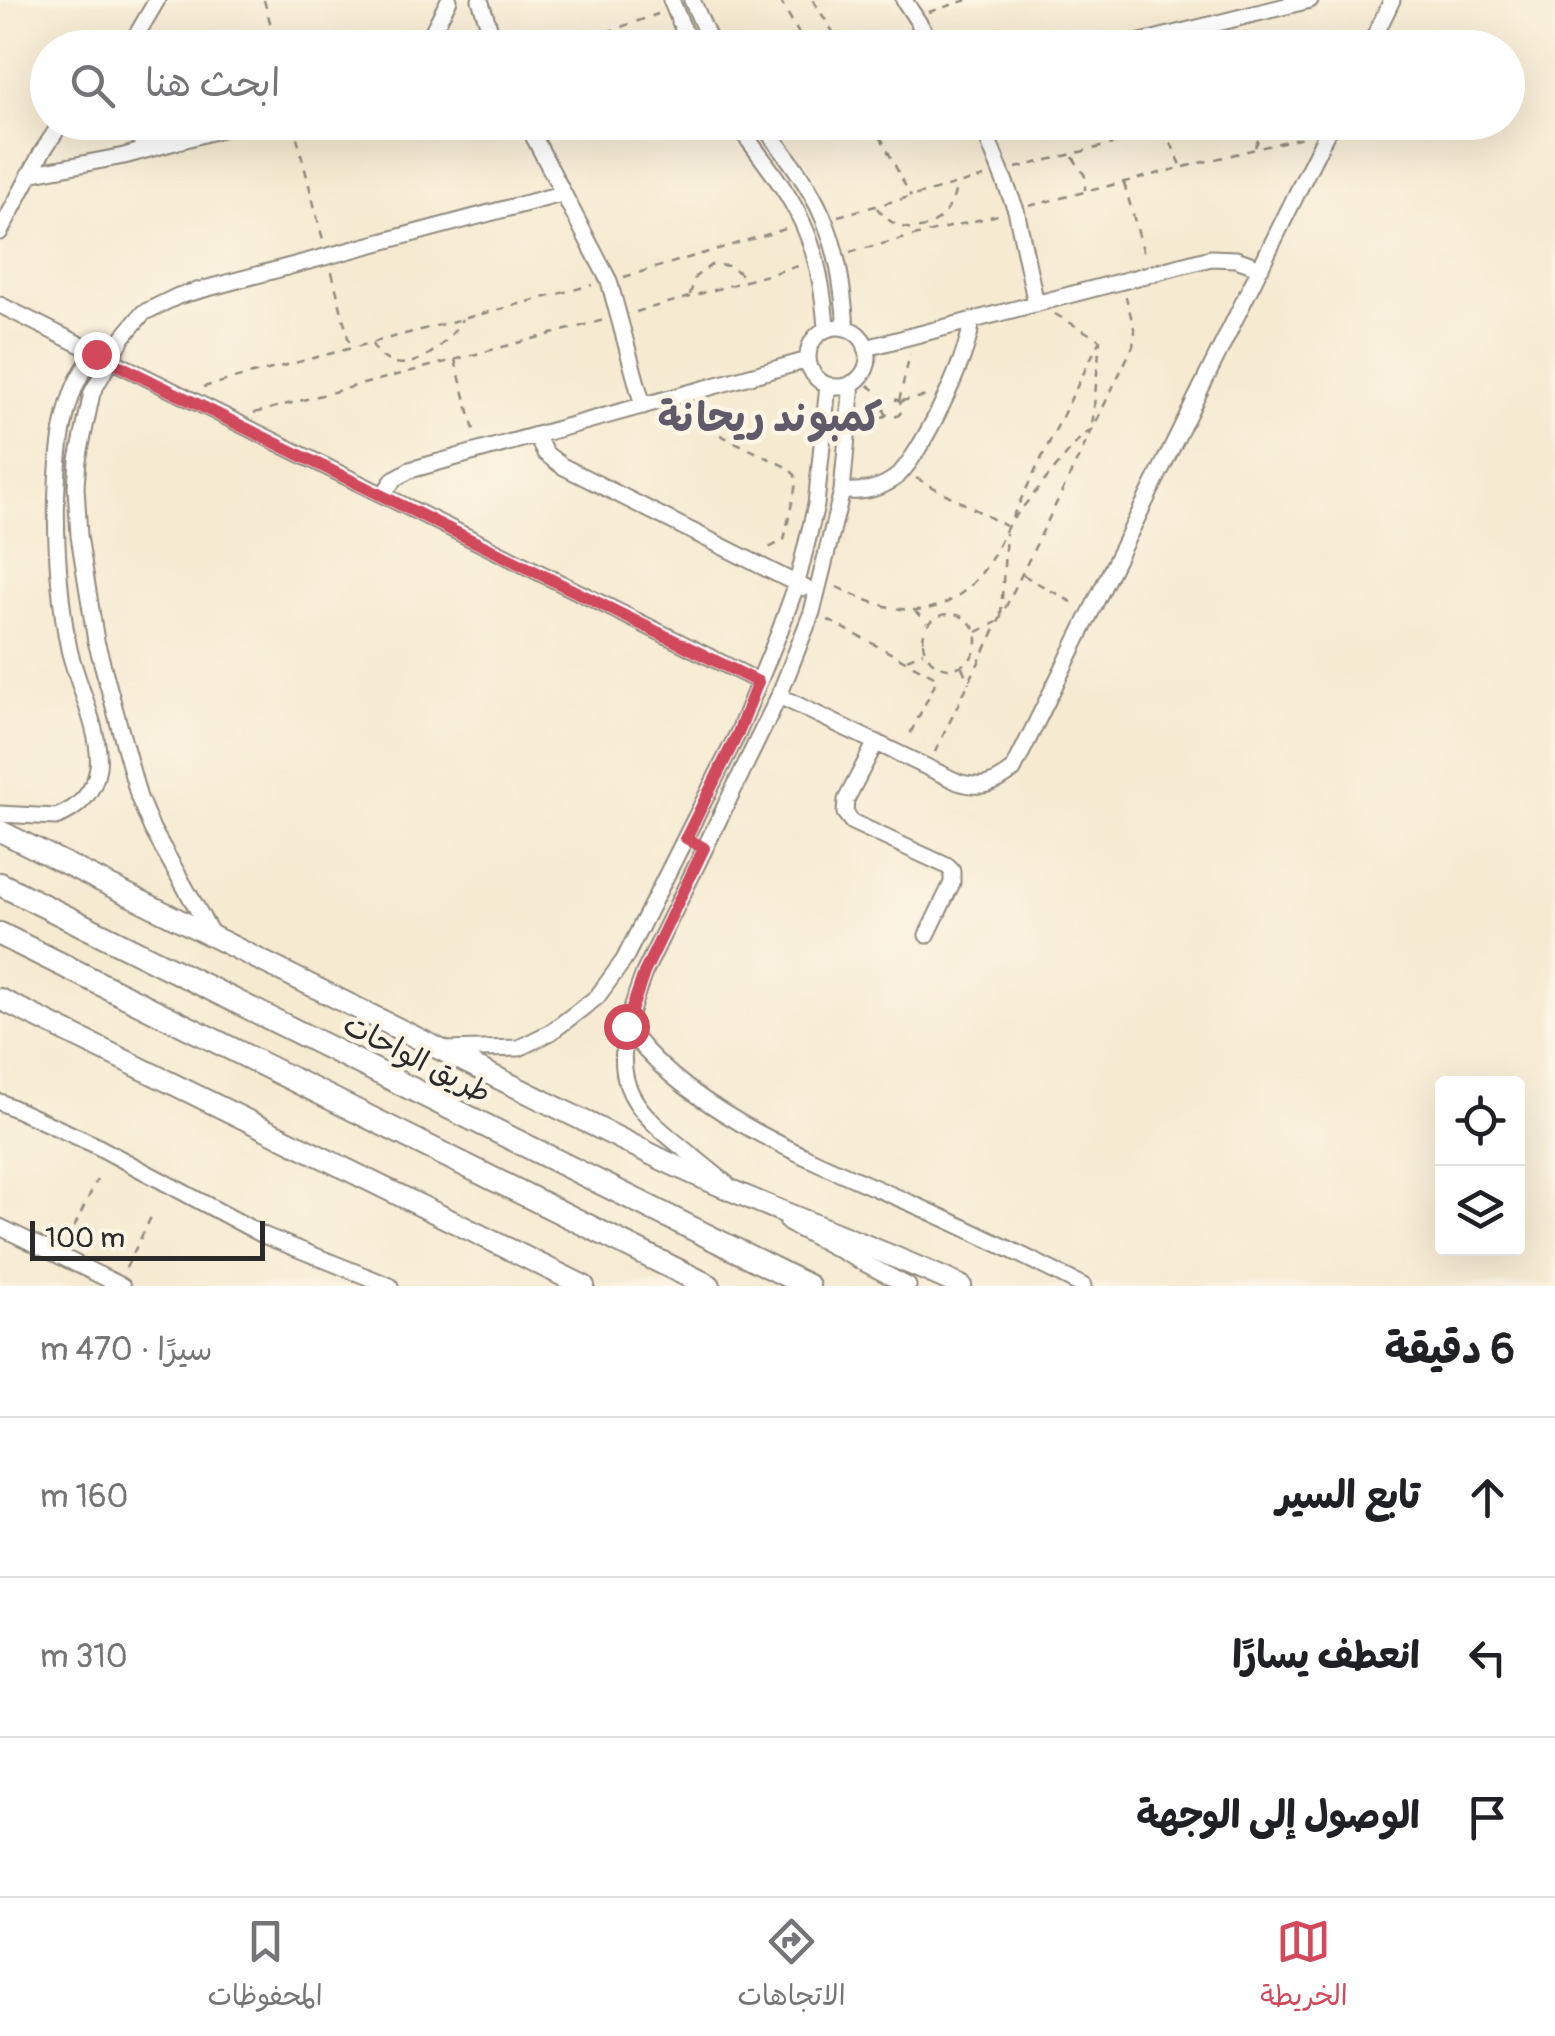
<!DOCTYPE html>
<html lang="ar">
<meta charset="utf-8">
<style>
:root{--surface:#fff;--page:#f2f2f2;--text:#202124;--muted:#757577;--line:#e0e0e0;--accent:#d1495b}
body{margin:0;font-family:Pangolin,"Playpen Sans Arabic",sans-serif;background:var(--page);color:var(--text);direction:rtl}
.controls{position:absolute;right:30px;bottom:30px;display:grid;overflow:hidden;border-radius:10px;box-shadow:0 10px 40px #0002}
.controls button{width:90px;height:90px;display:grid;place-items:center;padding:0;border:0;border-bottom:2px solid var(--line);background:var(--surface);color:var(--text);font:50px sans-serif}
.scale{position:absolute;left:30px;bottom:25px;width:235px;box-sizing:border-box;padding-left:10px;border:5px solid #2b2b2b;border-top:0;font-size:28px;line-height:35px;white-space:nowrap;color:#2b2b2b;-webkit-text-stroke:8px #fcf5e5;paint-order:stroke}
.stop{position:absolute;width:30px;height:30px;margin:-22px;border:8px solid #d1495b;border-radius:50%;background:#fff}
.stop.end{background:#d1495b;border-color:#fff;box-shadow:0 2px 10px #0008}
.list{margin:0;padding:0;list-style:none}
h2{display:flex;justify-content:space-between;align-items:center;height:130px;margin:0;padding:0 40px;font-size:42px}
h2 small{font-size:32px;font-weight:400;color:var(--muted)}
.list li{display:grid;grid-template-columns:65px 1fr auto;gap:30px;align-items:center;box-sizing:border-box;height:160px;padding:0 40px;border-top:2px solid var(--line)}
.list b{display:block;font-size:38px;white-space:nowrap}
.list em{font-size:32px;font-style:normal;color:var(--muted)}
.icon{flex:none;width:55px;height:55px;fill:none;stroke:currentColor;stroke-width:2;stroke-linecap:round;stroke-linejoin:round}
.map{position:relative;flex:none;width:1555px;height:1286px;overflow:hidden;direction:ltr}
.search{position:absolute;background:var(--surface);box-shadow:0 10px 40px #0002;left:30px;right:30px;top:30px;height:110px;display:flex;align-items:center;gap:25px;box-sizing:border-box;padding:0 35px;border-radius:55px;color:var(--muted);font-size:38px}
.sheet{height:610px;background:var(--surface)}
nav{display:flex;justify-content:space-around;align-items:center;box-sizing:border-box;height:140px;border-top:2px solid var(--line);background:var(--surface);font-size:28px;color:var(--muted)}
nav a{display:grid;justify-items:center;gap:5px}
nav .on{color:var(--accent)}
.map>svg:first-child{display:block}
</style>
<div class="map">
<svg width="1555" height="1286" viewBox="0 0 1555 1286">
<rect width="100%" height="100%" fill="#fcf5e5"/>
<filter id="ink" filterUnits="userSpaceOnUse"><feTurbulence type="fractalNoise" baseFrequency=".01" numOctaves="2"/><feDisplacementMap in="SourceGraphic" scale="20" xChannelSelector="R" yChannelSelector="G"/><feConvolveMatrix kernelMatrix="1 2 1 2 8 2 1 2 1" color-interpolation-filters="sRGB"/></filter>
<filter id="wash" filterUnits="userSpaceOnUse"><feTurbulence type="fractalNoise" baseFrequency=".0048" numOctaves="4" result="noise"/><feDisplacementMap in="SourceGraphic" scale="40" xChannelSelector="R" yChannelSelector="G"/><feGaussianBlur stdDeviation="2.25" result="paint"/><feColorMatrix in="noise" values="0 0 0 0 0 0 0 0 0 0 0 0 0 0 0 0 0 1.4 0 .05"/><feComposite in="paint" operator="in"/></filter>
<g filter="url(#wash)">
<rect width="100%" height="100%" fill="#f6ead1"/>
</g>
<g filter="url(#ink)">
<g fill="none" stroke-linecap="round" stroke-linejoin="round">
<g stroke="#908a7e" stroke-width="19">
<path id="minor" d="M480 0 496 48
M671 0 691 48
M692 0 713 48
M904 0 935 48
M129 48 157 0
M424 48 449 0
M1117 48 1310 0
M1369 48 1392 0
M126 122 149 149
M526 122 609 281 643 406
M735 122C792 198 820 230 826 329
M760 122C820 196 839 232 846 328
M981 122 1016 210 1036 304
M29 174 124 156 247 122
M0 232 42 152 62 122
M0 305 758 681
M808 357a30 30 0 1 1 60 0a30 30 0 1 1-60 0Z
M866 348 1211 258 1236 259 1261 268
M536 435 545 453 562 466 805 588
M842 491C862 492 879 490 895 478 919 460 971 352 971 322
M383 495 394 479 410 470 808 360
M779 696 958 782C980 789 995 785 1013 770L1332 122
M876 742 846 800 845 813 852 822 947 866 952 871V883L927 935
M0 814 56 817C78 809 95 792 98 767 102 734 77 684 69 649 55 583 39 392 103 349
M212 935 152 829 139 798 96 641 79 536 76 487 78 460 92 393 123 337 143 313 178 296 561 194
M626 1026C687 1114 822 1164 917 1206 973 1231 1028 1258 1083 1286
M444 1050 519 1048 551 1032 597 997 624 960 738 733 779 633 797 583 816 505 828 385
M0 1102 93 1144 263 1235 390 1286
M727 1184C635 1107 596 1100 644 973L779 696 812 612 842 491 852 383
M788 1223 908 1286
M0 1227 122 1286"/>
</g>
<g stroke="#908a7e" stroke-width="24">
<path id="major" d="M0 831 665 1161C762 1207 863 1241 961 1286
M0 999 584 1286"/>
</g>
<g stroke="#908a7e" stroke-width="26">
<path id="highway" d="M0 884 808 1286
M0 934 709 1286"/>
</g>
<path stroke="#908a7e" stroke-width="2.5" stroke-dasharray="8 8" stroke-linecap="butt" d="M264 0 277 48
M780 0 807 48
M813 0 843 48
M929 12 967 0
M561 48 658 14
M895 48 911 38
M293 122 323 240
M873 122 911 197
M1157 134 1171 143 1181 165
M1255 147 1266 122
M1073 157 1085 176V190
M1016 168 1201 122
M1124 183 1145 257
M1029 206 1307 136
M877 208C905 245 951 229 956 185
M838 216 984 177
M850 252 1002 214
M332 272 350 346
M624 277 789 228
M690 295 695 277 711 265 732 266 746 280
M636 312 802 265
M1055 314 1100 340 1092 429
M372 344C396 388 446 349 462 319
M455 360 475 434
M868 385 889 400
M203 387 592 285
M884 408a9 9 0 1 1 18 0a9 9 0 1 1-18 0Z
M899 401 910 354
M901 401 927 396
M254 413 604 320
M677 414 788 468 795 475 796 484 784 540 765 550
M867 423 887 415
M916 478 1006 526
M1013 519 1081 437 1090 431
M1023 575 1077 605
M837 587C901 619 951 625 993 556L1100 340
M915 611 927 623
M923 641a27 27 0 1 1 54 0a27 27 0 1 1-54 0Z
M1001 615 1006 533
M828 620 936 677 934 686 907 740
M977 632 997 622
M907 659 923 652
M962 667 969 683
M935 752 1133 346 1135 332 1126 297
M67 1242 97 1180
M126 1268 154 1211"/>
<use href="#minor" stroke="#fff" stroke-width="15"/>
<use href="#major" stroke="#fff" stroke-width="20"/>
<use href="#highway" stroke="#fff" stroke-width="22"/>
</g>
</g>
<g fill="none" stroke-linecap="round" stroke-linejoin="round" filter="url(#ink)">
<path stroke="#d1495b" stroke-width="12" d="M96 354 758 682 738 733 686 838 704 848 644 973 626 1026"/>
</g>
<g text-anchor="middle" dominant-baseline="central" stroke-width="9" stroke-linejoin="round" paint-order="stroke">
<g font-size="30" fill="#2b2b2b" stroke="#fcf5e5">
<text transform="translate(417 1059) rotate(27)">طريق الواحات</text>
</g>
<g font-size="40" font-weight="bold" fill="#605a6b" stroke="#fcf5e5">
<text x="770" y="418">كمبوند ريحانة</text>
</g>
</g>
</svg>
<div class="controls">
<button><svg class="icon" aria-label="locate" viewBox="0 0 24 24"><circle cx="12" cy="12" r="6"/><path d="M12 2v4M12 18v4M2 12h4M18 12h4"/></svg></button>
<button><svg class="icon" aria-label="layers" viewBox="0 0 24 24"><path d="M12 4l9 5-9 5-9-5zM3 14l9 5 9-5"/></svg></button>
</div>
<div class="scale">100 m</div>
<div class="stop" style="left:626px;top:1026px"></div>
<div class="stop end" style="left:96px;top:354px"></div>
<div class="search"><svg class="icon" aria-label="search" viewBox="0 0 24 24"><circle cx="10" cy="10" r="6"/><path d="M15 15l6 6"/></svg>ابحث هنا</div>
</div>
<section class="sheet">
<h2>6 دقيقة<small>سيرًا · 470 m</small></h2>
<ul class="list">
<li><svg class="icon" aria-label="ahead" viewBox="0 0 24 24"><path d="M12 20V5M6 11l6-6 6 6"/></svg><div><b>تابع السير</b></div><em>160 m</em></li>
<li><svg class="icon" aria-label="left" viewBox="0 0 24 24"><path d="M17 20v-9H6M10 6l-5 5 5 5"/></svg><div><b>انعطف يسارًا</b></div><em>310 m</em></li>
<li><svg class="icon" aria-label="arrive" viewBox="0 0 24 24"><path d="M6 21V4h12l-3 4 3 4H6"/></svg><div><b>الوصول إلى الوجهة</b></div></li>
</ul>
</section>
<nav>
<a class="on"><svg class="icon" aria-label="map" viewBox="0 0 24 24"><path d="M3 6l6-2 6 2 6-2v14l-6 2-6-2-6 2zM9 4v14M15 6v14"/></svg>الخريطة</a>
<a><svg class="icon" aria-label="directions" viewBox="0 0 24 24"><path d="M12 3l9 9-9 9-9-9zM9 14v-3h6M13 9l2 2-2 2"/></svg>الاتجاهات</a>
<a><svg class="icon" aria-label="saved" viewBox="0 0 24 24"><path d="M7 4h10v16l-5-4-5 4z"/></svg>المحفوظات</a>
</nav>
